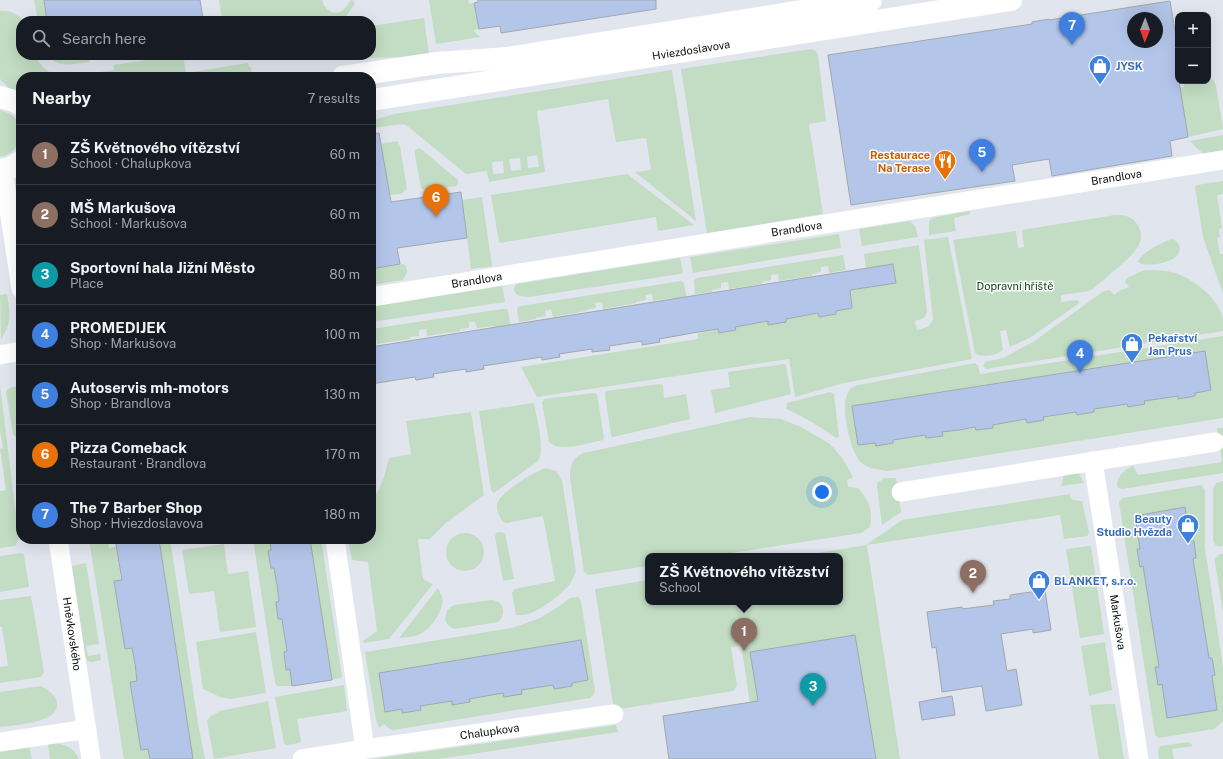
<!DOCTYPE html>
<meta charset="utf-8">
<style>
:root{--surface:#171b24;--page:#20242c;--text:#f1f3f6;--muted:#9ea1a6;--line:#363941;--accent:#8c9099}
body{margin:0;font-family:"Public Sans",sans-serif;background:var(--page);color:var(--text)}
.controls{position:absolute;right:12px;top:12px;display:grid;overflow:hidden;border-radius:8px;box-shadow:0 4px 16px #0002}
.controls button{width:36px;height:36px;display:grid;place-items:center;padding:0;border:0;border-bottom:1px solid var(--line);background:var(--surface);color:var(--text);font:20px sans-serif}
.compass{position:absolute;left:1127px;top:12px;width:36px;height:36px;border-radius:50%;background:var(--surface);box-shadow:0 4px 16px #0002;rotate:181deg}
.you{position:absolute;left:822px;top:492px;width:14px;height:14px;margin:-10px;border:3px solid #fff;border-radius:50%;background:#1a73e8;box-shadow:0 0 0 6px #1a73e833}
.badge{display:grid;place-items:center;width:26px;height:26px;border-radius:50%;background:var(--accent);color:#fff;font-size:13px;font-weight:700}
.pin{position:absolute;translate:-50% -33px;filter:drop-shadow(0 1px 2px #0008)}
.pin::after{content:'';position:absolute;top:21px;width:14px;height:12px;background:inherit;clip-path:polygon(0 0,100% 0,50% 100%)}
.popup{position:absolute;left:645px;top:553px;width:198px;height:52px;box-sizing:border-box;display:grid;place-content:center;border-radius:8px;background:var(--surface);filter:drop-shadow(0 1px 3px #0005);font-size:13px;white-space:nowrap;color:var(--muted)}
.popup b{font-size:15px;color:var(--text)}
.popup::after{content:'';position:absolute;left:50%;top:100%;margin-left:-8px;border:8px solid transparent;border-top-color:var(--surface)}
.list{margin:0;padding:0;list-style:none}
h2{display:flex;justify-content:space-between;align-items:center;height:52px;margin:0;padding:0 16px;font-size:17px}
h2 small{font-size:13px;font-weight:400;color:var(--muted)}
.list li{display:grid;grid-template-columns:26px 1fr auto;gap:12px;align-items:center;box-sizing:border-box;height:60px;padding:0 16px;border-top:1px solid var(--line)}
.list b{display:block;font-size:15px;white-space:nowrap}
.list p{margin:0;font-size:13px;white-space:nowrap;color:var(--muted)}
.list em{font-size:13px;font-style:normal;color:var(--muted)}
.icon{flex:none;width:22px;height:22px;fill:none;stroke:currentColor;stroke-width:2;stroke-linecap:round;stroke-linejoin:round}
.map{position:relative;flex:none;width:1223px;height:759px;overflow:hidden}
.search{position:absolute;background:var(--surface);box-shadow:0 4px 16px #0002;left:16px;top:16px;width:360px;height:44px;display:flex;align-items:center;gap:10px;box-sizing:border-box;padding:0 14px;border-radius:16px;color:var(--muted);font-size:15px}
.panel{position:absolute;background:var(--surface);box-shadow:0 4px 16px #0002;left:16px;top:72px;width:360px;height:472px;border-radius:16px}
.map>svg:first-child{display:block}
</style>
<div class="map">
<svg width="1223" height="759" viewBox="0 0 1223 759">
<rect width="100%" height="100%" fill="#e1e5ed"/>
<path fill="#c2ddc3" fill-rule="evenodd" d="M34 0H44L47 21H38Z
M219 0H322C324 9 333 16 342 11 346 8 348 4 351 0L354 1 355 4 346 16 336 21H222Z
M429 0H468L469 4 474 3 479 29 473 30 480 37 436 44Z
M0 11C10 10 17 14 24 21H21V55H35C41 68 50 75 65 77H21V95L9 88 0 79Z
M424 18 429 54 405 57 333 59 332 55H371V26Z
M811 49 816 51 818 55 826 121 809 124 823 214 707 233 681 69Z
M48 55H69L70 59 88 56 89 62C74 64 57 69 48 55Z
M179 55H183L186 73 248 63 249 67H251L252 76 248 77H66L114 70V65Z
M672 70 696 221 635 172 651 170 646 138 616 142 608 99 537 111 545 172 489 182 487 171 466 174 406 125 402 124 371 128V121L394 114ZM537 155 539 167 528 168 527 157ZM520 158 521 170 511 171 509 159ZM503 161 504 173 493 174 492 162Z
M1208 76 1214 81 1216 86 1223 129 1188 137 1181 95 1164 97 1162 91 1184 87 1183 81H1208Z
M0 110C5 112 11 114 14 117 28 132 18 154 0 157Z
M1223 135V152L1204 154 1198 149 1190 141Z
M397 141 400 146 407 189 401 194 390 195 381 144Z
M418 148 421 149 458 180V184L456 186 424 190 421 188 415 155V151Z
M627 174 694 225 658 231 656 217 499 243 491 195Z
M1223 181V194L1217 195 1222 228 1219 229 1220 237 1217 238 1220 254H1223V294L1203 237 1195 187 1197 185Z
M482 197 492 266 471 269 462 200Z
M970 211V214L954 218 956 231 929 235V221L932 218Z
M1115 215C1124 215 1132 216 1137 224 1150 244 1128 258 1115 270 1107 277 1099 284 1091 290L1084 292 1061 295V302L1077 300 1079 302 1078 304 1031 337 1010 347 1006 330 1000 331 1003 350C996 356 982 358 975 353L953 240 1016 231 1018 248 1024 247 1022 230Z
M910 221 915 226 918 237 862 246 859 229Z
M839 234 841 248 693 273 690 257Z
M948 237 972 359 844 383 795 397 789 359 537 397 521 367 698 339V333L852 308 849 290 896 283 893 264 866 268 864 254 919 245 927 312C925 319 921 319 915 321L917 330 928 327 933 320 924 240Z
M1172 239C1181 242 1183 252 1174 258 1167 263 1145 268 1138 262 1140 253 1163 242 1172 239Z
M843 255 846 270 829 273 828 266 821 267V272L812 274V276L779 281 778 274 771 275V280L762 282V284L729 289 728 282 721 283V288L712 290V292L695 294 694 280 697 278Z
M680 258 683 273 680 274 529 297C520 297 510 295 516 284Z
M403 264 406 266 407 272 403 280 371 285V269Z
M1145 270C1155 270 1165 270 1175 273 1193 278 1220 300 1223 319 1223 323 1223 327 1223 331L986 369 983 366 985 362 1003 358 1033 342 1104 291 1110 290 1114 295 1121 290 1129 287 1125 282 1127 278Z
M681 281 684 283 690 318 675 321 671 298 653 301 652 294 645 295 646 300 636 302V303L603 309 602 302 595 303 596 308 586 310V311L553 317 551 309 545 311 546 316 536 318V319L519 322 517 308 520 306Z
M502 286 505 302 371 322V307Z
M7 294C10 312 12 324 1 339L0 295Z
M502 309H507L508 311 513 343 499 348 495 326 477 328 475 322H469V328L460 329V331L427 336 426 329 419 330V336L410 337V339L377 344 376 337 371 338V329Z
M1223 336V418L887 471C877 469 866 469 859 460 850 449 841 408 847 395 849 389 852 387 858 385L975 363 978 366 980 374ZM1205 351 1211 390 1195 393V396L1178 399V396L1144 401 1145 404 1128 407 1127 404 1094 409V412L1077 415 1076 412 1043 417 1044 420 1027 423 1026 419 993 425V428L976 430 975 427 942 432 943 436 926 438 925 435 893 440V443L876 446 875 443 858 445 853 406Z
M784 364 786 365 791 394 715 413 711 390 730 387 728 372Z
M660 384 663 385 664 398 686 394 690 419 613 437 611 436 605 394 606 391Z
M0 385 19 539 15 546 0 548V491L6 490 0 449 3 448 0 431Z
M21 386V436L16 437 13 434 6 392C9 386 16 387 21 386Z
M830 392 834 394 839 437 836 438C820 426 804 417 786 409L787 403Z
M593 393 597 394 604 438 603 440C588 443 560 453 549 442L542 402 545 399Z
M533 403 534 404C537 417 545 451 538 461L494 493 491 490 479 411Z
M471 412 484 495 447 522 430 539H418L423 579 433 584 389 639 364 643 363 641 377 631 368 562 352 560 348 539H371V499C383 489 385 472 389 458L411 454 406 421Z
M750 417 781 419 801 427 830 444 843 459 853 477 847 480 848 487 858 488C869 500 873 511 870 527L861 533 712 556H648V566L588 575 584 572 570 478C570 465 572 458 584 453Z
M1217 428H1223V473L1122 489 1117 487C1117 476 1123 471 1133 466L1138 475 1222 462Z
M18 445H21V487L16 447Z
M546 468 556 471 562 480 576 571C574 576 572 581 569 585 558 597 533 618 516 615L512 593 515 589 555 581 543 516 507 523 503 522C500 518 496 510 497 505 498 493 535 471 546 468Z
M1078 472 1084 483 1061 486 1064 474Z
M885 478H896L901 512 882 525 877 486V483Z
M1223 481V546C1217 547 1215 546 1213 540V489L1216 483Z
M1201 485 1205 490V548L1223 667V721L1214 729 1159 738 1155 735 1119 502 1122 498ZM1185 508 1190 541H1194L1196 558 1193 559 1209 658H1212L1215 675 1212 676 1167 717 1162 684 1156 667H1159L1143 567H1140L1137 550 1140 549 1135 516Z
M1070 494V498L1073 500 1082 501 1089 533 1087 536 1064 539 1060 515 867 545 900 759H758L742 650 745 645 731 647 737 686 733 691 614 710 595 589 648 580V602H840V556H800L866 545 902 520Z
M500 532 505 533 514 579 503 581 495 537 496 533Z
M446 552a19 19 0 1 1 38 0a19 19 0 1 1-38 0Z
M89 539H108L109 548 116 547 137 681 130 683 141 750 148 749 150 759H124Z
M159 539H170L198 723 205 759H193Z
M253 539H270L279 601 276 602 278 619H282L287 651 284 652 286 669H290L292 686H277L275 683Z
M310 539H321L342 677 332 680Z
M224 544 228 574 248 571 256 627 220 632 214 591 189 594 182 550Z
M1089 546H1091L1104 634 1080 638 1066 549Z
M21 553 24 555 29 587 0 592V556Z
M1220 554H1223V613L1215 562V559Z
M86 563 99 644 86 646 88 656 100 654 101 660 91 662 87 661 85 655 72 566Z
M438 588C439 591 441 594 442 597 445 610 430 631 418 635 412 637 405 637 399 638Z
M31 596 44 672 41 677 0 683V667L8 666 2 627H0V600Z
M578 597 581 601 595 690 594 694 590 698 393 730 388 728 384 724 379 728 376 719 365 652 512 628 540 618 558 607 570 598ZM581 640 588 680 572 683V686L554 689 553 685 521 690 522 693 504 697 503 693 469 699 470 702 453 705 452 701 420 706 421 710 402 712V709Z
M491 600C504 600 507 614 498 622L454 629 448 625 445 620 447 610 454 605Z
M256 632 266 693 230 699 220 697 203 689 196 642Z
M1105 642 1112 690 1089 696 1081 646Z
M344 685 347 711 297 719 301 741 299 743 287 745 284 743 275 697Z
M41 686C48 690 58 696 57 706 56 723 14 725 0 727V692Z
M268 701 276 748 214 759 207 721 211 716 220 711Z
M1110 704H1115L1124 759H1099L1090 705Z
M616 725 618 732 439 759H373Z
M1189 742 1193 746 1172 749 1174 759H1159L1158 750 1160 746Z
M48 743C60 743 73 745 79 759H50Z
M29 746 32 759H0V750Z"/>
<path fill="#b3c6e9" stroke="#a2a7ae" fill-rule="evenodd" d="M44 0H200L203 19 190 21H47Z
M478 0H656V9L501 33 500 26 479 29 474 3 478 2Z
M1170 1 1178 49V81H1179L1188 137 1170 141 1172 156 1052 176 1049 159 1012 165 1015 181 851 205 828 55 1032 24V22L1049 19V20ZM1133 18H1157V42H1133Z
M379 133 391 202 461 192 467 238 397 248 400 264 371 269V134Z
M893 264 896 283 850 290 852 308 836 311V314L819 317 818 313 786 319V322L768 325V321L735 327 736 330 719 333 718 329 698 332 659 339 660 342 642 345V341L609 346 610 350 592 352V349L559 354 560 357 542 360V357L483 366 484 369 466 372V369L433 374 434 377 416 380 415 377 371 384V347Z
M1205 351 1211 390 1195 393V396L1178 399V396L1144 401 1145 404 1128 407 1127 404 1094 409V412L1077 415 1076 412 1043 417 1044 420 1027 423 1026 419 1009 422 993 425V428L976 430 975 427 959 430 942 432 943 436 926 438 925 435 893 440V443L876 446 875 443 858 445 852 406Z
M1185 507 1190 541H1194L1196 558 1193 559 1209 658H1212L1215 675 1212 676 1217 710 1167 718 1162 684 1158 685 1155 667H1159L1143 566 1140 567 1137 549H1140L1135 516Z
M115 539H159L193 759H150L148 749 141 750 130 682 137 681 135 664 132 648 125 649 114 581 122 580Z
M270 539H310L332 680 292 686 290 669 286 670 284 652 287 651 282 619H278L276 602 279 601 277 585 274 568H271L268 551 271 550Z
M1045 590 1051 630 1033 633V629L1001 634 1007 671 1016 669 1022 705 986 711 982 686 942 692 936 647 932 648 927 612 962 607V609L994 605 993 601 1010 599V595Z
M855 635 876 759H669L663 716 758 701 750 652Z
M581 640 588 680 572 683V686L554 689 553 685 521 690 522 694 504 697 503 693 469 699 470 702 452 705V701L420 706 421 710 402 713V709L385 712 379 673Z
M952 696 955 715 922 720 919 702Z"/>
<g fill="none" stroke-linecap="round" stroke-linejoin="round">
<g stroke="#fff" stroke-width="19">
<path d="M3 170 21 289"/>
<path id="s1" d="M371 297 1223 160"/>
<path d="M0 355 21 351"/>
<path id="s2" d="M1093 461 1139 759"/>
<path d="M901 492 1215 442"/>
<path id="s3" d="M58 539 91 759"/>
<path id="s4" d="M335 539 365 749 614 714"/>
<path d="M0 742 87 729"/>
<path d="M302 759 365 749"/>
</g>
<g stroke="#fff" stroke-width="22">
<path d="M343 77 437 63 508 58 871 0"/>
<path d="M0 97 11 100 21 105"/>
<path id="s5" d="M371 100 1011 0"/>
<path d="M0 170 11 168 21 161"/>
</g>
</g>
<defs>
<g id="shop-pin" transform="scale(1.15)"><path d="M0 17L-7.5 6A9.5 9.5 0 1 1 7.5 6Z" fill="#3f7fe0" stroke="#fff"/><path d="M-5-2.5h2.3a2.7 3.5 0 0 1 5.4 0H5L5.5 6h-11ZM-1.5-2.5h3a1.5 2.3 0 0 0-3 0Z" fill="#fff"/></g>
<g id="restaurant-pin" transform="scale(1.15)"><path d="M0 17L-7.5 6A9.5 9.5 0 1 1 7.5 6Z" fill="#e8710a" stroke="#fff"/><path d="M-5-6h1v4h1v-4h1v4h1v-4h1v5L-1.5 .5V6h-2V.5L-5-1ZM5-6V6H3V1.5H1.5Q1.5-4 5-6Z" fill="#fff"/></g>
</defs>
<g fill-rule="evenodd">
<use href="#shop-pin" x="1100" y="66"/>
<use href="#restaurant-pin" x="945" y="161"/>
<use href="#shop-pin" x="1132" y="344"/>
<use href="#shop-pin" x="1188" y="525"/>
<use href="#shop-pin" x="1039" y="581"/>
</g>
<g text-anchor="middle" dominant-baseline="central" stroke-width="3" stroke-linejoin="round" paint-order="stroke">
<g font-size="11" fill="#0a0c0e" stroke="#fff">
<text stroke="none"><textPath href="#s5" startOffset="324">Hviezdoslavova</textPath></text>
<text stroke="none"><textPath href="#s1" startOffset="755">Brandlova</textPath></text>
<text stroke="none"><textPath href="#s1" startOffset="431">Brandlova</textPath></text>
<text stroke="none"><textPath href="#s1" startOffset="107">Brandlova</textPath></text>
<text stroke="none"><textPath href="#s2" startOffset="163">Markušova</textPath></text>
<text stroke="none"><textPath href="#s3" startOffset="96">Hněvkovského</textPath></text>
<text stroke="none"><textPath href="#s4" startOffset="338">Chalupkova</textPath></text>
</g>
<g font-size="11" font-weight="bold" fill="#366cbe" stroke="#fff" text-anchor="start">
<text x="1116" y="66">JYSK</text>
<text x="1148" y="338">Pekařství<tspan x="1148" dy="13">Jan Prus</tspan></text>
<text x="1172" y="519" text-anchor="end">Beauty<tspan x="1172" dy="13">Studio Hvězda</tspan></text>
<text x="1054" y="581">BLANKET, s.r.o.</text>
</g>
<g font-size="11" font-weight="bold" fill="#c56008" stroke="#fff" text-anchor="end">
<text x="930" y="155">Restaurace<tspan x="930" dy="13">Na Terase</tspan></text>
</g>
<g font-size="11" fill="#0e3d15" stroke="#fff">
<text x="1015" y="286">Dopravní hřiště</text>
</g>
</g>
</svg>
<div class="controls">
<button>+</button>
<button>−</button>
</div>
<svg class="compass" viewBox="-18 -18 36 36"><path d="M0-13l5 13h-10z" fill="#e53935"/><path d="M0 13l5-13h-10z" fill="#9ea1a6"/></svg>
<div class="you"></div>
<div class="pin badge" style="left:744px;top:651px;background:#8d6e63">1</div>
<div class="popup"><b>ZŠ Květnového vítězství</b>School</div>
<div class="pin badge" style="left:973px;top:593px;background:#8d6e63">2</div>
<div class="pin badge" style="left:813px;top:706px;background:#0f9aa8">3</div>
<div class="pin badge" style="left:1080px;top:373px;background:#3f7fe0">4</div>
<div class="pin badge" style="left:982px;top:172px;background:#3f7fe0">5</div>
<div class="pin badge" style="left:436px;top:217px;background:#e8710a">6</div>
<div class="pin badge" style="left:1072px;top:45px;background:#3f7fe0">7</div>
<div class="search"><svg class="icon" aria-label="search" viewBox="0 0 24 24"><circle cx="10" cy="10" r="6"/><path d="M15 15l6 6"/></svg>Search here</div>
<section class="panel">
<h2>Nearby<small>7 results</small></h2>
<ul class="list">
<li><span class="badge" style="background:#8d6e63">1</span><div><b>ZŠ Květnového vítězství</b><p>School · Chalupkova</p></div><em>60 m</em></li>
<li><span class="badge" style="background:#8d6e63">2</span><div><b>MŠ Markušova</b><p>School · Markušova</p></div><em>60 m</em></li>
<li><span class="badge" style="background:#0f9aa8">3</span><div><b>Sportovní hala Jižní Město</b><p>Place</p></div><em>80 m</em></li>
<li><span class="badge" style="background:#3f7fe0">4</span><div><b>PROMEDIJEK</b><p>Shop · Markušova</p></div><em>100 m</em></li>
<li><span class="badge" style="background:#3f7fe0">5</span><div><b>Autoservis mh-motors</b><p>Shop · Brandlova</p></div><em>130 m</em></li>
<li><span class="badge" style="background:#e8710a">6</span><div><b>Pizza Comeback</b><p>Restaurant · Brandlova</p></div><em>170 m</em></li>
<li><span class="badge" style="background:#3f7fe0">7</span><div><b>The 7 Barber Shop</b><p>Shop · Hviezdoslavova</p></div><em>180 m</em></li>
</ul>
</section>
</div>
